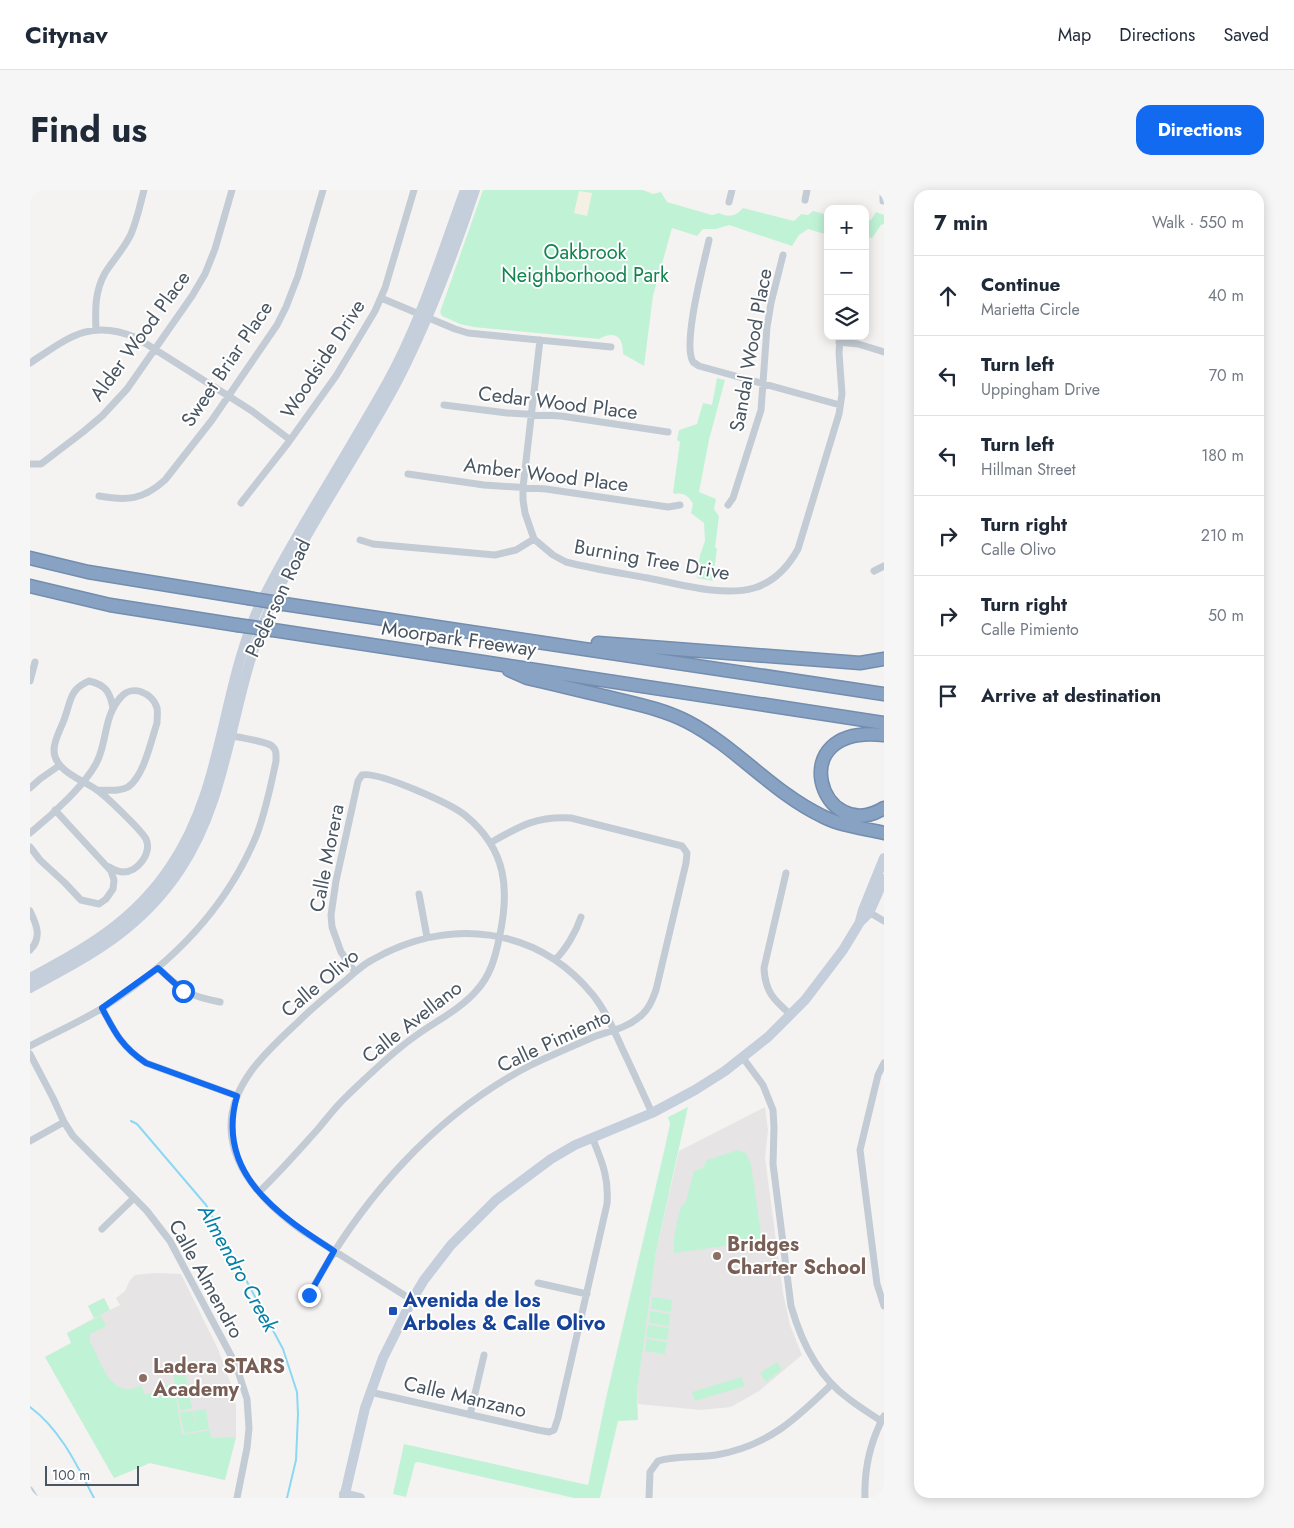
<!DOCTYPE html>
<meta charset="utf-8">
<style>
:root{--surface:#fff;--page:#f6f6f7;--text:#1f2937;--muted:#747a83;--line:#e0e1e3;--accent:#116af0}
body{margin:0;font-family:Jost,sans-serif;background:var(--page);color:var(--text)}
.controls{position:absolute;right:15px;top:15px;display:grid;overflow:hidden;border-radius:10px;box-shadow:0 2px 12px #0003}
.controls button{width:45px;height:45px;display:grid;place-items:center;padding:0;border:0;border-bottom:1px solid var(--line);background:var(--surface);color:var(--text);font:25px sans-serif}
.scale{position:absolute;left:15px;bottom:12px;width:94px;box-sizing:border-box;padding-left:5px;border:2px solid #495561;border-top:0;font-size:14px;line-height:18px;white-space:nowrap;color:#495561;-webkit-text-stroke:4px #fff;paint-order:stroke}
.stop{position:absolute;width:15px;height:15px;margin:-11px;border:4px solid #116af0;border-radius:50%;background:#fff}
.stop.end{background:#116af0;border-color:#fff;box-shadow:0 1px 5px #0008}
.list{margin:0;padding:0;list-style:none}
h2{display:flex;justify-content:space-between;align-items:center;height:65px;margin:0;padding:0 20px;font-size:21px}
h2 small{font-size:16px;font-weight:400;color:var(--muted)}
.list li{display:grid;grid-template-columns:32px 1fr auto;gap:15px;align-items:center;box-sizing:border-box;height:80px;padding:0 20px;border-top:1px solid var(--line)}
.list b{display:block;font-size:19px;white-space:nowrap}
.list p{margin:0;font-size:16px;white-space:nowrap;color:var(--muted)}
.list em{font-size:16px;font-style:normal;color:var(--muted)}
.icon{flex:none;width:28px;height:28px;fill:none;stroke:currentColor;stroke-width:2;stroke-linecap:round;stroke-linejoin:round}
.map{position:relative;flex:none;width:854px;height:1308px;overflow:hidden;border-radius:15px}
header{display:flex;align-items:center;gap:30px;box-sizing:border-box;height:70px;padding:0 25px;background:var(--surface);border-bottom:1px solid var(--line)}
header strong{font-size:24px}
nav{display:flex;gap:28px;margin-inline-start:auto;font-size:18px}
.intro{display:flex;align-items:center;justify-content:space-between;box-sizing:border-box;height:120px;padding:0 30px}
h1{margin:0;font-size:35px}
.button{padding:12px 22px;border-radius:15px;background:var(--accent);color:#fff;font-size:18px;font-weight:700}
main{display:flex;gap:30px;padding:0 30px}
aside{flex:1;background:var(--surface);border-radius:15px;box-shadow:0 2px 12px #0003}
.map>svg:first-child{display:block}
</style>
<header>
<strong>Citynav</strong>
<nav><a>Map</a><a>Directions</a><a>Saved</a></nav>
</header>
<div class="intro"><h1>Find us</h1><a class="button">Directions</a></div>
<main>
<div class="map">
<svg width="854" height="1308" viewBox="0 0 854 1308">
<rect width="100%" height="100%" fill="#f5f3f2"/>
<path fill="#e6e4e4" d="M735 917 738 940 735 968 753 1103 760 1135 772 1165 729 1201 701 1217 671 1220 608 1214 607 1201 612 1158 626 1062 649 961Z
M125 1083 151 1084 188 1159 202 1197 206 1216V1247L195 1290 120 1273 84 1288 15 1167 41 1153 37 1143 64 1128 58 1116 74 1108 80 1120 90 1115 86 1108 95 1101 100 1090 105 1085Z"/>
<path fill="#c0f3d6" d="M453 0H613L623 4 631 2 637 12 682 25 689 23C699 28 706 26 713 18L764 31 771 24 778 25 783 21 798 25V45L778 39 769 45 762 56 699 35 686 39H673L667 46 642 38 623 106 614 176 593 164C593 145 584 141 569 149L443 137 430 134 412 126 410 122Z
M846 22 854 25V34L851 35 842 48 835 46V31L841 30Z
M687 188 695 190 679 250 669 302 686 309 684 319 689 326 685 358H687L683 391 667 388 670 365 675 351 674 333 661 323 663 314C659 306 653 302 644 304L643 302 650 252 647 250 649 240 667 234 673 213 682 215Z
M658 917 626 1062 607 1201 608 1230 588 1231 570 1308H544L388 1272 385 1273 376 1307 363 1304 374 1254 558 1295 576 1208 635 957 640 934 638 927Z
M708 960 716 963 721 974 732 1051 644 1063V1049L647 1032 651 1017 656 1011 664 981 673 978 677 970Z
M622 1107 642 1110 641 1122 621 1119Z
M74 1108 80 1120 64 1128 58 1116Z
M620 1121 640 1124 639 1136 619 1133Z
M71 1126 76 1136 60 1144V1151C71 1171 81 1212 111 1195L115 1205 126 1201 125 1197 142 1194 143 1206H146L152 1245 180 1240 181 1248 206 1247 195 1290 120 1273 84 1288 15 1167 41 1153 37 1143 55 1134 59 1141 55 1134Z
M618 1135 639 1138 637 1150 616 1147Z
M617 1149 637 1152 635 1164 615 1161Z
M747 1172 752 1179 736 1192 730 1183Z
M154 1177 158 1197 146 1199 142 1180Z
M711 1187 715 1196 665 1211 662 1202Z
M158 1198 162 1218 150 1221 146 1201Z
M176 1219 179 1239 154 1243 150 1223 163 1221 166 1240 164 1221Z"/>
<path fill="#f5f0e4" d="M549 1 562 3 557 26 544 23Z"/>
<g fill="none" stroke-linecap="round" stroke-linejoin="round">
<path stroke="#8bd8f2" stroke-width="2" d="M101 931 107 934 176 1015 253 1159 267 1202 268 1224 266 1270 257 1308
M0 1217C30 1239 47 1275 64 1308"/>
<g stroke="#738daf" stroke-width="15">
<path id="highway" d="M0 368 58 382 218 408
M0 396 80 415 207 435
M254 414 854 504
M243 440 854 533
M568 453 830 473 854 469
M479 480 497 488C524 494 551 501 578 507 606 514 633 519 658 532 706 557 742 602 792 626 811 636 833 638 854 643
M854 545C751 533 791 657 854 618"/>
</g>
<path stroke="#c3ccd4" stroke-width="7" d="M775 10 777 0
M853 11V0
M699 12 702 0
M679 50C674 73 652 154 663 172L669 176 810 215
M351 108 425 139 438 143 581 157
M66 140C65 119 65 101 75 83 83 70 94 59 101 44 107 30 110 15 114 0
M510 150 493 297V310L495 323 504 349 523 365 536 372C563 379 591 383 618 388 649 394 693 407 724 398 744 392 758 377 768 359L809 224 812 204 809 163 810 146
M809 152 828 154 854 162
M0 173C38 148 60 128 107 148L222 221 259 249
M414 215 477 223 531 226 638 242
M0 274H11L53 242 72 226 97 199 162 106 175 84 185 59 202 0
M378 284 454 295 516 299 638 317 650 315
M69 306C97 311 113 310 135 290L182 230 247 135 256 117 268 86 293 0
M211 313 258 253 306 186 345 121 355 98 384 0
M698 315 703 308 731 220 737 137 741 113 753 65
M330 350 343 354 465 365 486 360 504 349
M844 381 854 376
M0 491 5 472
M0 598 10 589 30 575
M0 643C20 627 61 590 69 567 77 547 75 524 91 507 102 494 123 503 127 518 128 522 127 528 127 533 121 551 114 586 98 597 89 602 77 600 67 600
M0 657 10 670 35 693 51 710 69 714 76 709 83 699 84 690 81 681 25 620
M79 677C83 679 88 682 93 682 108 682 122 663 116 649 112 641 76 606 67 600 53 590 24 581 24 560 24 549 32 537 35 527 41 510 40 499 59 491 76 495 80 502 83 518
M756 683 734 778C735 802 744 810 761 825
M389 704 397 747
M0 721C7 735 12 748 0 760
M837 721 854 731
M525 770C536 759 546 742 551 727
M128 778C152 800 157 806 190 812
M72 818C85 843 92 857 116 873L207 906
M0 856C24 843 50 832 74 817 140 775 197 718 227 644 236 620 241 595 246 571 246 565 247 560 242 556 236 551 206 547 197 545
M0 864 23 908 34 932 43 946 117 1021 140 1051 206 1175 217 1209 219 1238 217 1258 207 1308
M713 868 733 895 743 920 744 937 743 974 761 1116C771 1151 788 1187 819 1209 829 1217 841 1224 851 1231
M854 873 848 885 830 960 847 1094 854 1116
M0 951 34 932
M229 1002C250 982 269 960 288 939 298 927 307 915 318 905 339 885 360 864 384 847 404 832 430 820 447 800 460 786 465 768 469 749 480 700 477 660 436 626 422 614 348 581 332 585L328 591 306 691 301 725 302 737 311 762 325 782
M72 1039 104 1008
M508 1093 557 1104
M279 1105C330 1010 406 923 503 874 524 864 545 855 566 846 580 841 596 838 608 828 618 821 622 811 626 800L656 673 657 663 652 656 541 628C506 626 490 636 460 653
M382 1110 271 1040C238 1016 202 982 201 938 200 894 237 861 267 833 282 818 299 804 315 791 323 784 332 775 342 770 417 727 506 735 563 805 575 820 584 840 592 858 602 879 612 901 622 923
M340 1202 508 1240 519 1242 524 1240 528 1228 577 1014C579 987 572 972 562 947
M440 1225 454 1165
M0 1300 5 1308
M619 1308 620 1282 628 1271C646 1265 668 1268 686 1265 738 1256 766 1229 802 1194
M835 1308C834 1279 840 1252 854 1226"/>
<path stroke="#c5cfdc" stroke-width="10" d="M830 731 833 720 854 668
M0 788C57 757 103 732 140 677 191 603 191 510 224 428 238 395 257 364 274 334 302 287 330 241 357 193 391 132 411 65 435 0
M0 798C61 765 110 740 150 680 201 603 200 510 236 427 271 344 325 271 367 192 399 130 423 66 445 0
M314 1304 330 1308
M314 1308 335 1218 353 1168 382 1110 394 1090 421 1055 466 1010 521 969 545 955 622 923 665 900 695 881 738 847 775 810 813 760 830 732 839 723 854 689"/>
<use href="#highway" stroke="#88a2c3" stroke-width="12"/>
<g stroke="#738daf" stroke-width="15" stroke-linecap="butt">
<path id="highway-bridge" d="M218 408 254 414
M207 435 243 440"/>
</g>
<use href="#highway-bridge" stroke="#88a2c3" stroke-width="12"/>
</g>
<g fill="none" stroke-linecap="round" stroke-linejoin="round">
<path stroke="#116af0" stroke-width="6" d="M153 801 128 778 72 818C85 843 92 857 116 873L207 906C185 983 248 1025 304 1061L279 1105"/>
</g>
<g fill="#8d6e63" stroke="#fff" stroke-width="2">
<circle cx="687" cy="1066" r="5"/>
<circle cx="113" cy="1188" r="5"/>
</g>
<rect fill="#1a4fb4" stroke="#fff" stroke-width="2" x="358" y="1116" width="10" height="10" rx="2.5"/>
<g text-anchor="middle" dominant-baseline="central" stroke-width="4" stroke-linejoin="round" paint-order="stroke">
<g font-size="20" fill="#128450" stroke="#fff">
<text x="555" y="62">Oakbrook<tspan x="555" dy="23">Neighborhood Park</tspan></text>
</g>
<g font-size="20" fill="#495561" stroke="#fff">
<text transform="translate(110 146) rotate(-54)">Alder Wood Place</text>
<text transform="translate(721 160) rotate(-80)">Sandal Wood Place</text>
<text transform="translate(293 169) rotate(-57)">Woodside Drive</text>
<text transform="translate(197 174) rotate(-56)">Sweet Briar Place</text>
<text transform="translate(528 213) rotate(7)">Cedar Wood Place</text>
<text transform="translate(516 285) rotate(7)">Amber Wood Place</text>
<text transform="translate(622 370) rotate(10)">Burning Tree Drive</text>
<text transform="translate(248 408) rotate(-65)">Pederson Road</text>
<text transform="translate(429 449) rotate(8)">Moorpark Freeway</text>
<text transform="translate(297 668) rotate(-79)">Calle Morera</text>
<text transform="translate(290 793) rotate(-40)">Calle Olivo</text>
<text transform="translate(382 832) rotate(-38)">Calle Avellano</text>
<text transform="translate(524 851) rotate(-25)">Calle Pimiento</text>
<text transform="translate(176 1089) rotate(61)">Calle Almendro</text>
<text transform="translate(435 1207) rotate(13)">Calle Manzano</text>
</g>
<g font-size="20" font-weight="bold" fill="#785e54" stroke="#fff" text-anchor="start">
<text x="697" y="1054">Bridges<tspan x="697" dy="23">Charter School</tspan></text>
<text x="123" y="1176">Ladera STARS<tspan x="123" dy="23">Academy</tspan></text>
</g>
<g font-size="20" font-weight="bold" fill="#164399" stroke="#fff" text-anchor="start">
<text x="373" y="1110">Avenida de los<tspan x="373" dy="23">Arboles &amp; Calle Olivo</tspan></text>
</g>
<g font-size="21" font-style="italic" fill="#0580a8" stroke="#fff">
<text transform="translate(208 1078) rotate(61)">Almendro Creek</text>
</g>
</g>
</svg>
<div class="controls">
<button>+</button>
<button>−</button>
<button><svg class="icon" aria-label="layers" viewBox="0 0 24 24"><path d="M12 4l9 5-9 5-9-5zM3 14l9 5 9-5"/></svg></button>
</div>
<div class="scale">100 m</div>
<div class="stop" style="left:153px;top:801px"></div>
<div class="stop end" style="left:279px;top:1105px"></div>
</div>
<aside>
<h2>7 min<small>Walk · 550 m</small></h2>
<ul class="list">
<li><svg class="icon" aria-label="ahead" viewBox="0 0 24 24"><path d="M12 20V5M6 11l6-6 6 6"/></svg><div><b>Continue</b><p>Marietta Circle</p></div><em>40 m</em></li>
<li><svg class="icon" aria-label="left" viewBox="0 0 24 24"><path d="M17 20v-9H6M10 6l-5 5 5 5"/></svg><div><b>Turn left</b><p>Uppingham Drive</p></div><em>70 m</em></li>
<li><svg class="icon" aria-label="left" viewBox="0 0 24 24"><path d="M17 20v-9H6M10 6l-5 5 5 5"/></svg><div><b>Turn left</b><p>Hillman Street</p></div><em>180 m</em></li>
<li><svg class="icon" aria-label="right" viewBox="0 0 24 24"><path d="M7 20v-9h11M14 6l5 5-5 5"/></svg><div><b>Turn right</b><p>Calle Olivo</p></div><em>210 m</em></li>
<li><svg class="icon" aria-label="right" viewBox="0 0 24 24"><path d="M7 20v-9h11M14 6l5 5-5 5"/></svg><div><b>Turn right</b><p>Calle Pimiento</p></div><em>50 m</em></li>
<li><svg class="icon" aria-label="arrive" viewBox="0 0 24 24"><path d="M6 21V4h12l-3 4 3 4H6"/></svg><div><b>Arrive at destination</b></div></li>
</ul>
</aside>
</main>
